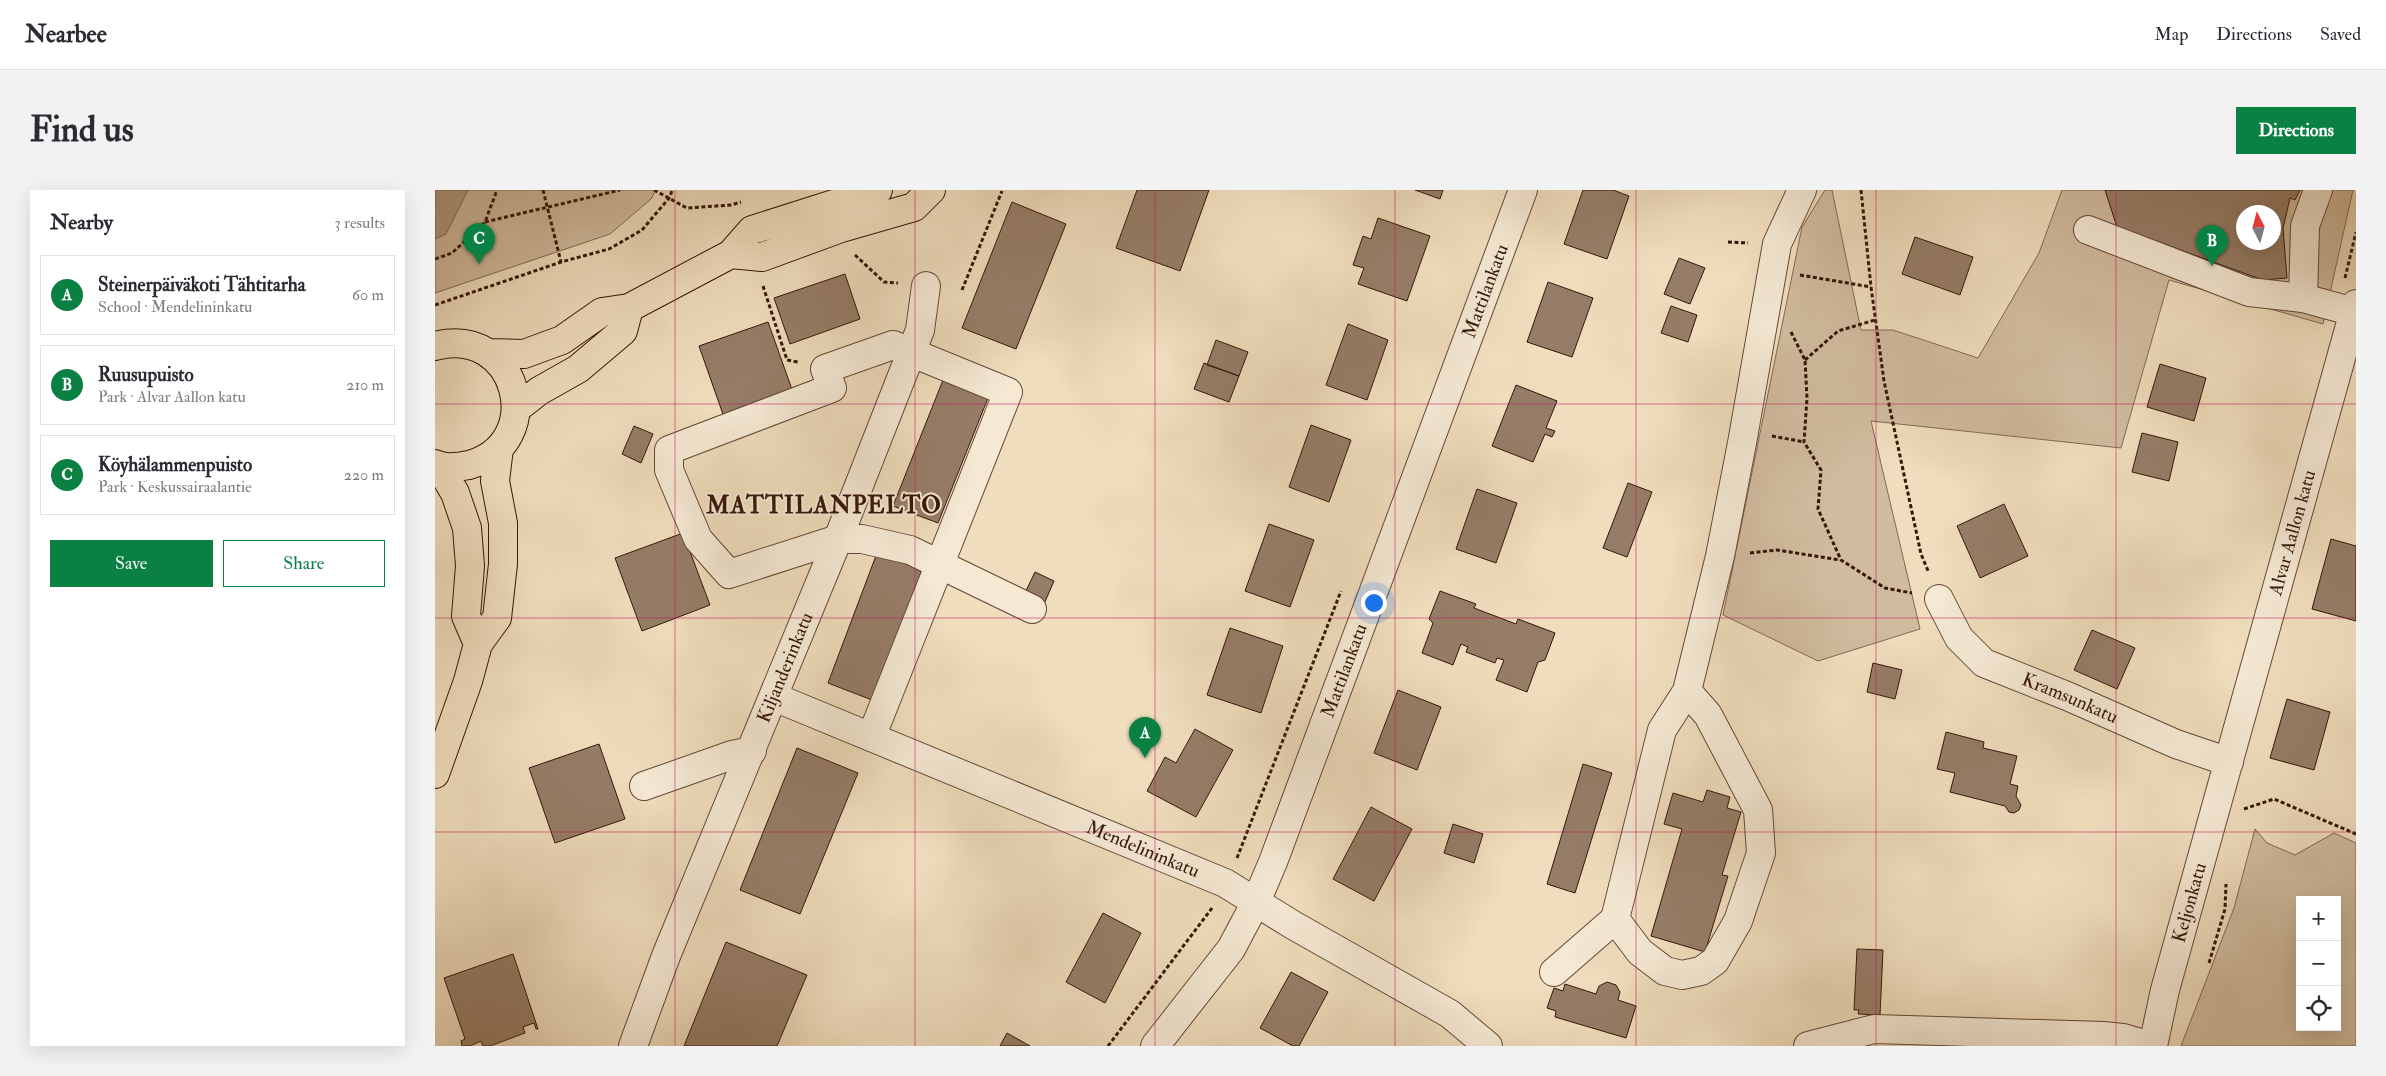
<!DOCTYPE html>
<meta charset="utf-8">
<style>
:root{--surface:#fff;--page:#f2f2f3;--text:#2b2b33;--muted:#7c7c81;--line:#e1e1e2;--accent:#0b8043}
body{margin:0;font-family:"IM FELL Double Pica",serif;background:var(--page);color:var(--text)}
.controls{position:absolute;right:15px;bottom:15px;display:grid;overflow:hidden;border-radius:0px;box-shadow:0 5px 20px #0002}
.controls button{width:45px;height:45px;display:grid;place-items:center;padding:0;border:0;border-bottom:1px solid var(--line);background:var(--surface);color:var(--text);font:25px sans-serif}
.compass{position:absolute;left:1801px;top:15px;width:45px;height:45px;border-radius:50%;background:var(--surface);box-shadow:0 5px 20px #0002;rotate:354deg}
.you{position:absolute;left:938px;top:412px;width:18px;height:18px;margin:-12px;border:4px solid #fff;border-radius:50%;background:#1a73e8;box-shadow:0 0 0 8px #1a73e833}
.badge{display:grid;place-items:center;width:32px;height:32px;border-radius:50%;background:var(--accent);color:#fff;font-size:16px;font-weight:700}
.pin{position:absolute;translate:-50% -41px;filter:drop-shadow(0 1px 2px #0008)}
.pin::after{content:'';position:absolute;top:26px;width:18px;height:15px;background:inherit;clip-path:polygon(0 0,100% 0,50% 100%)}
.list{margin:0;padding:0;list-style:none}
h2{display:flex;justify-content:space-between;align-items:center;height:65px;margin:0;padding:0 20px;font-size:21px}
h2 small{font-size:16px;font-weight:400;color:var(--muted)}
.list li{display:grid;grid-template-columns:32px 1fr auto;gap:15px;align-items:center;box-sizing:border-box;height:80px;margin:0 10px 10px;padding:0 10px;border:1px solid var(--line);border-radius:0px}
.list b{display:block;font-size:19px;white-space:nowrap}
.list p{margin:0;font-size:16px;white-space:nowrap;color:var(--muted)}
.list em{font-size:16px;font-style:normal;color:var(--muted)}
.actions{display:flex;gap:10px;padding:15px 20px}
.actions a{flex:1;padding:11px 0;border:1px solid var(--accent);border-radius:0px;text-align:center;font-size:18px;color:var(--accent)}
.actions .main{background:var(--accent);color:#fff}
.icon{flex:none;width:28px;height:28px;fill:none;stroke:currentColor;stroke-width:2;stroke-linecap:round;stroke-linejoin:round}
.map{position:relative;flex:none;width:1921px;height:856px;overflow:hidden;border-radius:0px}
header{display:flex;align-items:center;gap:30px;box-sizing:border-box;height:70px;padding:0 25px;background:var(--surface);border-bottom:1px solid var(--line)}
header strong{font-size:24px}
nav{display:flex;gap:28px;margin-inline-start:auto;font-size:18px}
.intro{display:flex;align-items:center;justify-content:space-between;box-sizing:border-box;height:120px;padding:0 30px}
h1{margin:0;font-size:35px}
.button{padding:12px 22px;border-radius:0px;background:var(--accent);color:#fff;font-size:18px;font-weight:700}
main{display:flex;gap:30px;padding:0 30px}
aside{flex:1;background:var(--surface);border-radius:0px;box-shadow:0 5px 20px #0002}
.map>svg:first-child{display:block}
</style>
<header>
<strong>Nearbee</strong>
<nav><a>Map</a><a>Directions</a><a>Saved</a></nav>
</header>
<div class="intro"><h1>Find us</h1><a class="button">Directions</a></div>
<main>
<aside>
<h2>Nearby<small>3 results</small></h2>
<ul class="list">
<li><span class="badge">A</span><div><b>Steinerpäiväkoti Tähtitarha</b><p>School · Mendelininkatu</p></div><em>60 m</em></li>
<li><span class="badge">B</span><div><b>Ruusupuisto</b><p>Park · Alvar Aallon katu</p></div><em>210 m</em></li>
<li><span class="badge">C</span><div><b>Köyhälammenpuisto</b><p>Park · Keskussairaalantie</p></div><em>220 m</em></li>
</ul>
<div class="actions"><a class="main">Save</a><a>Share</a></div>
</aside>
<div class="map">
<svg width="1921" height="856" viewBox="0 0 1921 856">
<rect width="100%" height="100%" fill="#efddbd"/>
<filter id="stains"><feTurbulence type="fractalNoise" baseFrequency=".004" numOctaves="4"/><feColorMatrix values="0 0 0 0 .2 0 0 0 0 .09 0 0 0 0 .02 0 0 0 .5 -.17"/></filter>
<radialGradient id="worn" r=".72"><stop offset=".6" stop-color="#630" stop-opacity="0"/><stop offset="1" stop-color="#630" stop-opacity=".3"/></radialGradient>
<path fill="#d0bb9e" stroke="#836854" fill-rule="evenodd" d="M0 0H221L216 9 175 44 0 103Z
M1390 0H1397L1426 140H1458L1543 168 1604 63 1627 0H1918L1888 134 1734 90 1686 258 1436 231 1485 439 1383 471 1288 425 1367 37ZM1808 22H1838V52H1808Z
M1820 639 1832 653 1860 665 1899 643 1921 653V856H1746L1799 718ZM1865 710H1902V837H1865Z"/>
<path fill="#b09980" stroke="#7f6550" d="M0 0H33L11 44 0 49Z"/>
<path fill="#967d67" stroke="#361609" fill-rule="evenodd" d="M702 0H774L745 81 681 58Z
M980 0H1008L1005 9Z
M1148 0H1178L1194 6 1172 69 1129 54Z
M1670 0H1865L1860 10 1855 8 1848 38 1852 88 1828 90 1682 37ZM1808 22H1838V52H1808Z
M577 12 631 34 581 159 527 138Z
M943 28 995 46 972 111 923 94 929 78 918 75 928 46 936 49Z
M1480 47 1538 67 1525 105 1467 84Z
M1244 68 1270 78 1255 114 1229 104Z
M410 84 425 129 355 154 339 108Z
M1113 92 1158 108 1137 167 1092 152Z
M1236 116 1262 125 1253 152 1226 143Z
M333 132 359 205 290 230 264 156Z
M913 134 953 150 932 210 891 195Z
M781 150 813 162 804 186 772 175Z
M769 173 804 186 794 212 759 199Z
M1725 174 1771 188 1759 231 1712 217Z
M510 185 555 203 503 333 458 316Z
M1081 195 1122 211 1111 238 1120 241 1117 247 1110 244 1098 272 1057 256Z
M876 235 916 250 894 312 854 297Z
M199 236 218 244 206 273 187 264Z
M1707 243 1743 252 1734 291 1697 282Z
M1193 293 1217 302 1192 367 1168 358Z
M1042 299 1082 313 1061 373 1021 359Z
M1569 314 1593 366 1545 388 1522 336Z
M834 334 879 350 855 417 810 401Z
M248 343 275 415 207 441 180 368Z
M1896 349 1921 356V431L1877 419Z
M442 363 487 380 437 510 393 493Z
M600 382 619 391 609 414 589 405Z
M1005 401 1041 414 1039 418 1081 434 1083 429 1120 443 1110 470 1103 472 1092 502 1061 490 1069 470 1062 468 1060 473 1031 462 1033 457 1026 454 1018 475 987 463 998 433 994 429Z
M795 438 848 456 826 523 772 505Z
M1657 440 1700 458 1682 499 1639 480Z
M1438 473 1467 480 1460 509 1432 502Z
M963 500 1006 517 982 580 939 563Z
M1852 509 1895 522 1879 580 1835 568Z
M760 539 798 560 761 627 712 601 730 567 741 573Z
M1511 542 1549 552 1548 558 1582 566 1575 594 1583 596 1581 606 1586 615 1584 620 1579 623 1574 622 1570 616 1515 602 1520 583 1502 579Z
M164 554 190 629 120 653 94 578Z
M362 558 423 583 365 724 305 700Z
M1148 574 1177 583 1140 703 1112 694Z
M1272 600 1295 607 1292 618 1306 622 1287 685 1293 686 1270 762 1216 746 1247 639 1229 634 1238 603 1268 612Z
M936 617 977 639 939 711 898 689Z
M1018 634 1048 644 1039 673 1009 663Z
M668 723 706 743 670 813 631 792Z
M291 752 372 785 342 856H249Z
M1422 759 1448 760 1445 825 1423 824 1424 820H1419Z
M78 764 103 839H101L99 833 88 837 90 843 55 856H48L46 851 35 856H27L26 851 30 849 9 788Z
M856 782 893 802 864 856H858L825 838Z
M1172 792 1181 795 1185 802 1183 810 1201 816 1191 848 1120 827 1121 821 1112 818 1119 798 1128 801 1130 794 1161 804 1164 796Z
M572 843 595 856H565Z"/>
<g fill="none" stroke-linecap="round" stroke-linejoin="round">
<g stroke="#644836" stroke-width="30">
<g id="minor">
<path d="M1883 0 1870 36 1868 108 1919 122"/>
<path d="M1653 40 1814 102 1868 108"/>
<path id="s1" d="M1504 409 1524 448 1549 473 1632 506 1741 554 1794 572"/>
<path d="M1252 501 1273 525 1323 620 1326 663 1303 731 1280 771 1266 781 1247 785 1230 781 1205 762 1180 729 1227 540 1252 501 1285 366 1307 253 1342 54 1367 0"/>
<path id="s2" d="M339 507 790 693 858 735 1015 824 1053 856"/>
<path d="M436 547 441 535 573 202 458 155 390 179 397 198 234 260V280L263 349 294 384 403 349H427L475 360 597 419"/>
<path d="M209 596 297 565 317 561"/>
<path d="M1119 782 1180 729"/>
<path id="s3" d="M198 856 231 766 403 349 485 140 491 96"/>
<path id="s4" d="M720 856 796 759 821 712 838 672 1088 0"/>
<path d="M1373 856 1439 839 1668 846 1688 848 1715 856"/>
<path id="s5" d="M1718 856 1730 800 1921 114"/>
</g>
</g>
<g stroke="#361609" stroke-width="30">
<path id="major" d="M296 64 327 67 406 38 479 17 496 0
M0 156C83 134 114 253 34 275 24 277 10 279 0 274
M54 163 89 164 127 150 167 122 194 118 296 64 317 40 443 0
M81 219 104 201 143 179 188 141 194 118
M4 276 20 303 32 338 35 376 31 426 43 454
M0 584 33 491 43 454 62 428 68 374V333L60 291 64 258"/>
</g>
<path stroke="#361609" stroke-width="3" stroke-dasharray="4 2.5" stroke-linecap="butt" d="M108 0 126 72
M219 0 252 18 296 15 306 12
M1426 0 1436 97 1449 191 1486 364 1494 383
M50 32 185 0
M1293 52 1313 53
M420 65 449 92 463 93
M0 69 17 63 50 32 62 0
M1365 85 1436 97
M1910 88 1921 42
M328 96 352 170 363 172
M527 100 567 1
M0 115 126 72 174 59 207 40 235 7 237 0
M1356 142 1370 170 1372 208 1369 252 1386 280 1383 319 1406 370 1450 398 1477 403
M1370 170 1403 141 1440 130
M1337 246 1369 252
M1315 363 1342 360 1405 370
M1809 619 1839 609 1921 644
M802 668 906 401
M1774 773 1790 719 1791 694
M673 856 777 718"/>
<use href="#minor" stroke="#f5e9d4" stroke-width="28"/>
<use href="#major" stroke="#efddbd" stroke-width="28"/>
</g>
<path fill="none" stroke="#c2185b" stroke-width="1" stroke-opacity="0.55" d="M240 0V856M480 0V856M720 0V856M960 0V856M1201 0V856M1441 0V856M1681 0V856M0 214H1921M0 428H1921M0 642H1921"/>
<g text-anchor="middle" dominant-baseline="central" stroke-width="4" stroke-linejoin="round" paint-order="stroke">
<g font-size="19" fill="#361609" stroke="#f5e9d4">
<text stroke="none"><textPath href="#s4" startOffset="829">Mattilankatu</textPath></text>
<text stroke="none"><textPath href="#s5" startOffset="532">Alvar Aallon katu</textPath></text>
<text stroke="none"><textPath href="#s3" startOffset="408">Kiljanderinkatu</textPath></text>
<text stroke="none"><textPath href="#s4" startOffset="424">Mattilankatu</textPath></text>
<text stroke="none"><textPath href="#s1" startOffset="172">Kramsunkatu</textPath></text>
<text stroke="none"><textPath href="#s2" startOffset="399">Mendelininkatu</textPath></text>
<text stroke="none"><textPath href="#s5" startOffset="148">Keljonkatu</textPath></text>
</g>
<g font-size="24" font-weight="bold" letter-spacing="1" fill="#361609" stroke="#f5e9d4">
<text x="389" y="315">MATTILANPELTO</text>
</g>
</g>
<rect width="100%" height="100%" filter="url(#stains)"/>
<rect width="100%" height="100%" fill="url(#worn)"/>
</svg>
<div class="controls">
<button>+</button>
<button>−</button>
<button><svg class="icon" aria-label="locate" viewBox="0 0 24 24"><circle cx="12" cy="12" r="6"/><path d="M12 2v4M12 18v4M2 12h4M18 12h4"/></svg></button>
</div>
<svg class="compass" viewBox="-18 -18 36 36"><path d="M0-13l5 13h-10z" fill="#e53935"/><path d="M0 13l5-13h-10z" fill="#7c7c81"/></svg>
<div class="you"></div>
<div class="pin badge" style="left:710px;top:568px">A</div>
<div class="pin badge" style="left:1777px;top:76px">B</div>
<div class="pin badge" style="left:44px;top:74px">C</div>
</div>
</main>
